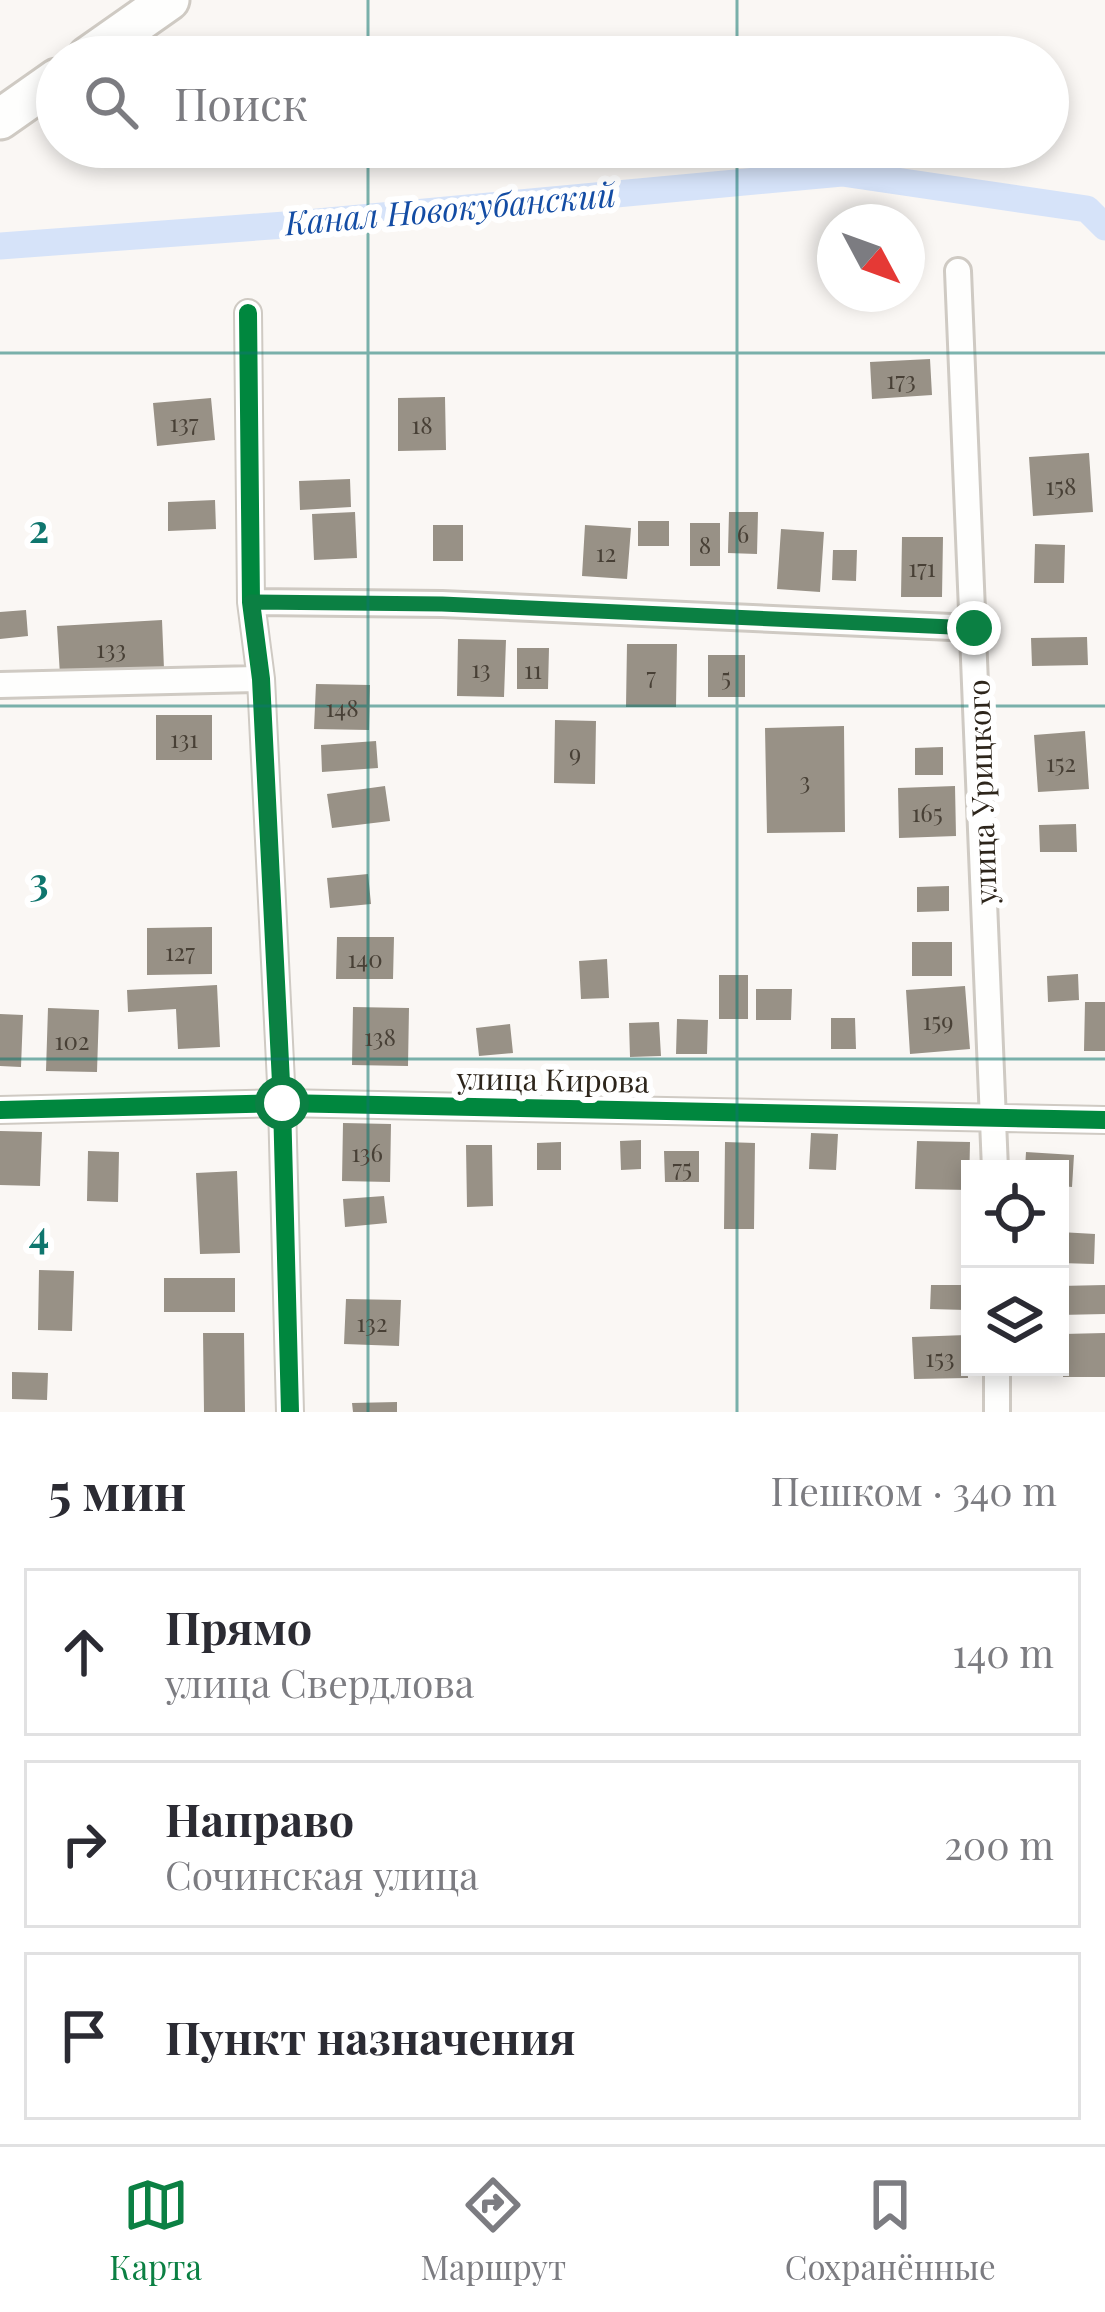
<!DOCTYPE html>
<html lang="ru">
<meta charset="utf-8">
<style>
:root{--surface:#fff;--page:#f2f2f3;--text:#2b2b33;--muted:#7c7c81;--line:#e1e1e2;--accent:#0b8043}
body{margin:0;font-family:"Playfair Display",serif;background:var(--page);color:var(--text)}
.controls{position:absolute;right:36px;bottom:36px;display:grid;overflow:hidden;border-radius:0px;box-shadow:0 6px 18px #0003}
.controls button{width:108px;height:108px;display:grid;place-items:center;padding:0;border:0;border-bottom:3px solid var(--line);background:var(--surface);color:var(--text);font:60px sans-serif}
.compass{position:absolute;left:817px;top:204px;width:108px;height:108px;border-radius:50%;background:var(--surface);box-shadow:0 6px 18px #0003;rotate:131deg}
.stop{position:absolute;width:36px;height:36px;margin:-27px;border:9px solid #0b8043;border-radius:50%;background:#fff}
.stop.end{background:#0b8043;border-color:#fff;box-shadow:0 3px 12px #0008}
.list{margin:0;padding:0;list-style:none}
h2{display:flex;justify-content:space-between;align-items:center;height:156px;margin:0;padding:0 48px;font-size:51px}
h2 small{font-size:39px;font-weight:400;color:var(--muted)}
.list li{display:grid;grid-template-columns:78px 1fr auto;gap:36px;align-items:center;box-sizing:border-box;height:168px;margin:0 24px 24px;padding:0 24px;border:3px solid var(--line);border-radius:0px}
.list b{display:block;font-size:45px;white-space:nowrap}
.list p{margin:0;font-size:39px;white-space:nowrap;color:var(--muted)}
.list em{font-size:39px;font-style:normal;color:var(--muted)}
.icon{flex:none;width:66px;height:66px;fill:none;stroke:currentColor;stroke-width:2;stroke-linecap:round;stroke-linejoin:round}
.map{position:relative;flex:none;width:1105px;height:1412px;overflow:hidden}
.search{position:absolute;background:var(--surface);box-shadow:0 6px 18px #0003;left:36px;right:36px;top:36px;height:132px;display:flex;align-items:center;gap:30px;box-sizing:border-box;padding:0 42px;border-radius:66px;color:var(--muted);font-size:45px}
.sheet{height:732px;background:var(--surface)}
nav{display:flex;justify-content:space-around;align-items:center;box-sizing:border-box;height:168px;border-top:3px solid var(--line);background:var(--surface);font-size:33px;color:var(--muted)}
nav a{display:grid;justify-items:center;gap:6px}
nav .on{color:var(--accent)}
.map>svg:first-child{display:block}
</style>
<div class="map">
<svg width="1105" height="1412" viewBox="0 0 1105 1412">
<rect width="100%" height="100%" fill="#faf7f4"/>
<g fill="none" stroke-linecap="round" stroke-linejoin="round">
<path stroke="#d6e3f9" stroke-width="27" d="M0 246 285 225 842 173 1087 209 1105 227"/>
</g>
<path fill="#989186" d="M930 359 932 395 872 399 870 362Z
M445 397 446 450 398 451V398Z
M211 398 215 440 157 446 153 403Z
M1089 453 1093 512 1033 516 1029 457Z
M350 479 351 507 300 510 299 481Z
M215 500 216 529 168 531V502Z
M355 512 357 558 314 560 312 514Z
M729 512H758L757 554 728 553Z
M638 521H669V546H638Z
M690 523H720V566H690Z
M433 525H463V561H433Z
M585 525 631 528 627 579 582 576Z
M781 529 824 532 820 592 777 589Z
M902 537H943L942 597H901Z
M1035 544 1065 545 1064 583H1034Z
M833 550H857L856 581 832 580Z
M26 610 28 636 0 639V612Z
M162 620 164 669 60 675 57 626Z
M1087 637 1088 665 1032 666 1031 638Z
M458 639 506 640 504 697 457 696Z
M627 644H677L676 707H626Z
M517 648H549L548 689H517Z
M708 655H745V697H708Z
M316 684 370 685 369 730 314 729Z
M156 715H212V760H156Z
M555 720 596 721 595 784 554 783Z
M844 726 845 832 767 833 765 728Z
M1085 731 1089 789 1038 792 1034 735Z
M376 741 378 768 322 772 321 745Z
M943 747V775H915V748Z
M385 786 390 821 332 828 327 794Z
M955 786 956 836 899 838 898 788Z
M1076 824 1077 852H1040L1039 825Z
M368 874 371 904 330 908 327 878Z
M949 886V911L917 912V887Z
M212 927V974L147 975V928Z
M337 937H394L393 979H336Z
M912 942H952V976H912Z
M607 959 609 998 581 999 579 961Z
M1078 974 1079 1000 1048 1002 1047 976Z
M719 975H748V1019H719Z
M217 985 220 1047 178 1049 176 1009 128 1012 127 990Z
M965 986 970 1049 910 1054 906 990Z
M756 989H792L791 1020H756Z
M1085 1002H1105V1051H1084Z
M353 1007 409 1008 408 1066 352 1065Z
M48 1008 99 1010 97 1072 46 1071Z
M0 1014 23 1015 21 1067 0 1066Z
M831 1018H855L856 1049H831Z
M677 1019 708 1020 707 1054H676Z
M659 1022 661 1056 630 1057 629 1023Z
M510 1024 513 1053 479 1056 476 1028Z
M343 1123 391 1124 390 1182 342 1181Z
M0 1131 42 1132 40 1186 0 1185Z
M811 1133 838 1134 836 1170 809 1169Z
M641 1140V1169L621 1170 620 1141Z
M917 1141 970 1142 969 1190 915 1189Z
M561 1142V1170H537V1143Z
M725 1142 755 1143 754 1229H724Z
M466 1145H492L493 1206 467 1207Z
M88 1151 119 1152 118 1202 87 1201Z
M664 1151H699V1182H665Z
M1026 1152 1074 1155 1072 1187 1060 1186V1169H1025Z
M237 1171 240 1253 200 1254 196 1173Z
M384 1196 387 1223 345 1227 343 1199Z
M1060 1232 1095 1234 1094 1264 1060 1263Z
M39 1270 74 1271 72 1331 38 1330Z
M164 1278H235V1312H164Z
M931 1285H967L966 1310 930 1309Z
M1105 1285V1314L1060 1315V1286Z
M346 1299 401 1300 399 1346 344 1344Z
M203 1333H244L245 1412H204Z
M1105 1333V1377H1063V1334Z
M966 1335 968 1378 914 1379 912 1337Z
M12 1372 48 1373 47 1400 12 1399Z
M397 1402V1412H353L352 1403Z"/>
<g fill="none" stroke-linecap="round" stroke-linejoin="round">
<g stroke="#cfcac3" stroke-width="30">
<path id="street" d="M958 271 995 1169
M248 313 251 602 261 679 282 1103 290 1412
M251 602 442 604 974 628
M0 685 261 679
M0 1110 282 1103 1105 1120
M997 1367V1412"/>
</g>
<g stroke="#cfcac3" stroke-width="45">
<path id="primary" d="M88 57 169 0
M0 119 57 79"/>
</g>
<use href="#street" stroke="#fefefd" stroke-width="24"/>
<use href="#primary" stroke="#fefefd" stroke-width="39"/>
<g stroke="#fff" stroke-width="26">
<path id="cycleway" d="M248 313 251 602 261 679 282 1103 290 1412
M0 1110 282 1103 1105 1120"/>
</g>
<use href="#cycleway" stroke="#00873e" stroke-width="18"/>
</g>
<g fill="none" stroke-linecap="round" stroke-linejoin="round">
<path stroke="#0b8043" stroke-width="15" d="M282 1103 261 679 251 602 442 604 974 628"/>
</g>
<path fill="none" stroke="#0f766e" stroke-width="3" stroke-opacity="0.55" d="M368 0V57M737 0V57M368 147V1412M737 147V1412M0 353H1105M0 706H1105M0 1059H1105"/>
<g text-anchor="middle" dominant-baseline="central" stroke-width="12" stroke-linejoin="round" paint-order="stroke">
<g font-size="24" fill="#484036">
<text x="901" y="379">173</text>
<text x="184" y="422">137</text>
<text x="422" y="424">18</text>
<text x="1061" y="485">158</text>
<text x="743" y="533">6</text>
<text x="705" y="544">8</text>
<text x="606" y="552">12</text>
<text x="922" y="567">171</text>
<text x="111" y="648">133</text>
<text x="481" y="668">13</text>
<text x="533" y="669">11</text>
<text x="651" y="675">7</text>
<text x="726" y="676">5</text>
<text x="342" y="707">148</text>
<text x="184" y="738">131</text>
<text x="575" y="752">9</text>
<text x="1061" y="762">152</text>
<text x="805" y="780">3</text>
<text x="927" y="812">165</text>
<text x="180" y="951">127</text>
<text x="365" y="958">140</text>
<text x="938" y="1020">159</text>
<text x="380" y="1036">138</text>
<text x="72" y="1040">102</text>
<text x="367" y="1152">136</text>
<text x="682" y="1167">75</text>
<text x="372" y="1322">132</text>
<text x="940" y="1357">153</text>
</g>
<g font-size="30" fill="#2d251b" stroke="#fff">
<text transform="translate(981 792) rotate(-92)">улица Урицкого</text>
<text transform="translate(553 1079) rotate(1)">улица Кирова</text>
</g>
<g font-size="33" font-style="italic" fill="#134ca4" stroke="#fff">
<text transform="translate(450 207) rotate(-5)">Канал Новокубанский</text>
</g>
</g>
<g font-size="39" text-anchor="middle" font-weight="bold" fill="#0f766e" stroke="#fff" stroke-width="12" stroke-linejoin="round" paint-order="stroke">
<text x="39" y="543">2</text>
<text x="39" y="896">3</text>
<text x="39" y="1249">4</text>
</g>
</svg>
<div class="controls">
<button><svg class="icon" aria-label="locate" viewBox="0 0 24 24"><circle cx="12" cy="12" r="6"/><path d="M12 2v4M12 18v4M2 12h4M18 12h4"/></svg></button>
<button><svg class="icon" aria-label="layers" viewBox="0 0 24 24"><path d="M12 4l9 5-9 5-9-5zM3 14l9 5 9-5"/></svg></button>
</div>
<svg class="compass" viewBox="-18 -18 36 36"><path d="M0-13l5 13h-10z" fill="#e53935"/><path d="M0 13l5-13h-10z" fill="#7c7c81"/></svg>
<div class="stop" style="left:282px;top:1103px"></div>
<div class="stop end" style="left:974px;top:628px"></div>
<div class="search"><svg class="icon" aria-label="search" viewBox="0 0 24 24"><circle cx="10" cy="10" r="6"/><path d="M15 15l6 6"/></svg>Поиск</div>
</div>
<section class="sheet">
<h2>5 мин<small>Пешком · 340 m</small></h2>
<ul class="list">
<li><svg class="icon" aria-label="ahead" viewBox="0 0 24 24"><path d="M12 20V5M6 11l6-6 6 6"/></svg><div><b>Прямо</b><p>улица Свердлова</p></div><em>140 m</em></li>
<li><svg class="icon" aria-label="right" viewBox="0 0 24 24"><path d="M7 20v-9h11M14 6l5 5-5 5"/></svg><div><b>Направо</b><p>Сочинская улица</p></div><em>200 m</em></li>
<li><svg class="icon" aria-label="arrive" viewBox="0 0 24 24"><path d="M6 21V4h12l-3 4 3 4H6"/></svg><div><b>Пункт назначения</b></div></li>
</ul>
</section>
<nav>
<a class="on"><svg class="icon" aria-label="map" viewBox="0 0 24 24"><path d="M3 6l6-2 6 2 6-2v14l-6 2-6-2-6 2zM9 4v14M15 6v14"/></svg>Карта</a>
<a><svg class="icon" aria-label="directions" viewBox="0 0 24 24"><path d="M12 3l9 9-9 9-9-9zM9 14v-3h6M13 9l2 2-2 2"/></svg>Маршрут</a>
<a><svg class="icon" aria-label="saved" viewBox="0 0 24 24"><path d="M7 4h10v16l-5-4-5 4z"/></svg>Сохранённые</a>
</nav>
